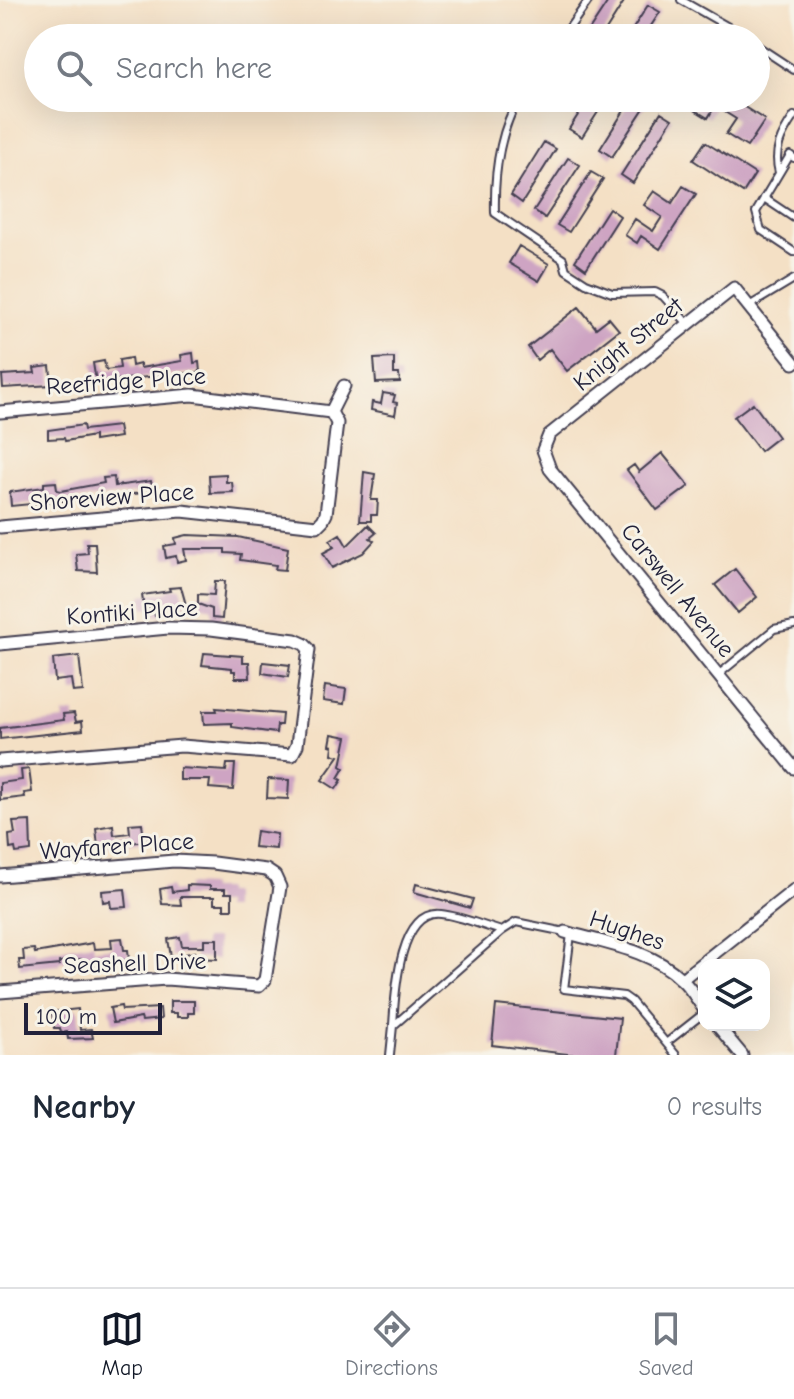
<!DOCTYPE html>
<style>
:root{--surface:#fff;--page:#f6f6f7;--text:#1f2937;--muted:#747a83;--line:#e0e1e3;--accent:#111827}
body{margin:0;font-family:"Comic Neue",sans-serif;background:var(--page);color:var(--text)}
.controls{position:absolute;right:24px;bottom:24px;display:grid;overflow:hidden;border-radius:16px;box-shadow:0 8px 32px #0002}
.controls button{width:72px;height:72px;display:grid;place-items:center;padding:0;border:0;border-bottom:2px solid var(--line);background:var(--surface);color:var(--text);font:40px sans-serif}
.scale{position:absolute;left:24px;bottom:20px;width:138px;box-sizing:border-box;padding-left:8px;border:4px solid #22223b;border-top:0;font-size:22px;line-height:28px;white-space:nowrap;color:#22223b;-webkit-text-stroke:6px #f7f3e8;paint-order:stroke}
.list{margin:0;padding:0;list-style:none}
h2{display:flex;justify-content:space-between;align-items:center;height:104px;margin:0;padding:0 32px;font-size:34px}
h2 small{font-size:26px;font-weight:400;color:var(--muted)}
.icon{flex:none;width:44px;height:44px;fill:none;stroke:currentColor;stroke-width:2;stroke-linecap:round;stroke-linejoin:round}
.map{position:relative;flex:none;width:794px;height:1055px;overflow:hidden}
.search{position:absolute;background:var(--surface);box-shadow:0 8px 32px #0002;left:24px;right:24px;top:24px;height:88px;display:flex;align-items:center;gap:20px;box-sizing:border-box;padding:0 28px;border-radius:44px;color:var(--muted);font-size:30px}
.sheet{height:232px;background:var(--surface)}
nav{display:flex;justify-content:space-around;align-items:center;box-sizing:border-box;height:112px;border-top:2px solid var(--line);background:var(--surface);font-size:22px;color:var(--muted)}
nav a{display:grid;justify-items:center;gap:4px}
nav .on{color:var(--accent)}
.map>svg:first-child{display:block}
</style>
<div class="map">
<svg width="794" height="1055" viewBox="0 0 794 1055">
<rect width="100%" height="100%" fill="#f7f3e8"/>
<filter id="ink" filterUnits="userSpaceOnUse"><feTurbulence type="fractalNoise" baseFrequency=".0125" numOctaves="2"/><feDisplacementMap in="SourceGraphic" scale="16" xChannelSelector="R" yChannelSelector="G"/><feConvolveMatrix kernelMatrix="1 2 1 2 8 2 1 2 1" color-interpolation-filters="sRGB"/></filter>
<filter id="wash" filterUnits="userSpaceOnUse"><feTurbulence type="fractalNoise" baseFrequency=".006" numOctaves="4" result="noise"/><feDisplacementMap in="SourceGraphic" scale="32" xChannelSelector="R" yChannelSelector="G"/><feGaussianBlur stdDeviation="1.8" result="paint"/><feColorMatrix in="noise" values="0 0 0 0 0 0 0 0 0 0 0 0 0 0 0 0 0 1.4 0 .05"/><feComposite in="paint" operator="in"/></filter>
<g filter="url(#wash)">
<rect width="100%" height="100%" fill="#f4e0c5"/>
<g id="blocks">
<path fill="#cea4c3" d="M609 0H625L601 38H584Z
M648 5 660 12 643 38H627Z
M589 98H607L582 137 569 129Z
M632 98H641L648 102 612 157 600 149Z
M675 98H730L765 120 747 147 726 134 736 119 715 106 708 118Z
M661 112 672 119 633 183 621 175Z
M544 142 556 149 522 203 511 195Z
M705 142 755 174 743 193 693 160Z
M568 158 580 165 545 218 534 210Z
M591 172 603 179 569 232 557 225Z
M683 186 696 194 660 249 641 236 637 243 625 235 635 219 653 231 662 217 644 205 654 191 672 203Z
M609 208 620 216 586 269 575 261Z
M519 246 549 264 539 281 509 263Z
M579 307 596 328 609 318 619 330 567 371 550 349 537 360 528 347Z
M193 353 194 363 199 362 200 372 96 382 93 363 104 361 106 370 120 368 119 360 131 358 132 366 140 364V368L182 361 181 355Z
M394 358V374H399L400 382 376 383 374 359Z
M50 366 52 385 3 388 2 375 35 373 34 368Z
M383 393 395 395 393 402 397 403 395 415 371 410 372 402 381 404Z
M753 403 778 437 760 451 734 417Z
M83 425 84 430 118 426 120 437 94 441V436L65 441 64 438 48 439V430Z
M662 453 689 486 657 510 627 470 634 465 639 472Z
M364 472 375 474 371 500H378L377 515H371V521H360Z
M226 474V482H232L233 492 210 493 209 475Z
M114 477 115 486 151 481 153 492 11 506 10 492 44 487V483L56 482 57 490 61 491 104 483 103 478Z
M368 525 376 533 370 538 374 541 363 553 332 568 323 553 334 547 330 540 340 534 347 546Z
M187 535 238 537 288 548 285 570 275 569 276 565 240 560 241 554 225 553V549H184L186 560 177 562 176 556 166 558 164 546 176 544 175 538Z
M87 543H95L97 572 78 571 76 554 88 553Z
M735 569 757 597 738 613 715 585Z
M215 581H225L222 619 212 618V609L198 604V594L214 595Z
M181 587 186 605 163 608V615L155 616 154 608 144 609 142 595 170 591 169 588Z
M204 653 243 656V662H249L250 678H235V671H232V668L202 665Z
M79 656 83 691 73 692 71 679 55 681 53 659Z
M263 662 290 665 288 677 262 673Z
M325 686 346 689 344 704 323 701Z
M216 708 282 714 281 725H277L276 733 232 727V723L204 724 203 711H217Z
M74 713 76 722 82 721 83 730 0 739V728L64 720 63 714Z
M332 734 347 737 341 766 344 768 338 778 342 780 336 789 322 780 339 756 332 754 333 746 330 745Z
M227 764H235L233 790 209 788 210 780H180V768L226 771Z
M29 769 32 792 24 793 25 797 0 800V783L22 780 21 770Z
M268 779 289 780 288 799 267 798Z
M30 821 31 851 16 853 15 848 10 849 9 835 15 834 13 822Z
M142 823 143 832H148V841L98 846 96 828 113 825 114 835 130 833 129 824Z
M256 831 277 834 276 849 254 847Z
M416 884 473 899 470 908 414 892Z
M187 885 210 886V889H225V893H232V909H224V904H214V897H180L181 905 162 904 160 889 171 887 172 892 187 890Z
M125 889 127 907 111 908 110 901 103 902 102 891Z
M180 937 182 946H204V939H217V959L195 958V952L171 957 168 939Z
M122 938 124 950H128L129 960 82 964 81 959 59 962V965L20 969 19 960H24L23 950 34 949 35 953 93 943 94 949 112 948 111 939Z
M170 1001H194V1013H188V1017H177V1013H170Z
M496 1005 620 1018 616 1055H576L492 1045Z
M121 1006 122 1010 160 1008 161 1019 142 1021 141 1018 113 1023 110 1008Z
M78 1009 80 1030 91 1029 93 1038 68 1039 67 1032 61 1033 60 1028H54L52 1012Z"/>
</g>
</g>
<g filter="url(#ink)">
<use href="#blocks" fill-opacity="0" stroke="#423e50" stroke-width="2"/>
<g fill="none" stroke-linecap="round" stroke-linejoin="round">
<g stroke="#423e50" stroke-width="10">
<path id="lane" d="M681 0 748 38
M562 38 589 0
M756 45 794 70
M519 98C500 131 494 174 495 213L563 259 566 270 586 283 612 293 655 292 663 296 688 324
M794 158 790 155 756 212 761 230 794 252
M779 173C773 151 781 135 794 116
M764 198 794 218
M749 306 794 279
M718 675 774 629 794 625
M571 934 564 989 624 996 631 1001 676 1055
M393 1025C395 997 398 909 441 914 461 916 483 926 502 931
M666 1043 704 1013
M390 1055 393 1026 502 931 516 922 565 932"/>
</g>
<g stroke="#423e50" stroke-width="15">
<path id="street" d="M794 363 734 288 549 435 543 450 550 469 794 768
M0 412 192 395 331 412 337 423 326 514 323 520 317 526 182 511 0 527
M331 412 344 386
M0 644 168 628 211 629 295 640 304 644 309 649 297 745 292 755 182 746 0 761
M0 876 174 861 213 863 266 870 275 876 280 887 265 980 259 986 166 979 0 992
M565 932C603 943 652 950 681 979 690 987 697 999 704 1009
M682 979 794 890
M717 1025 742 1055"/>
</g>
<use href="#lane" stroke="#fff" stroke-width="6"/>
<use href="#street" stroke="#fff" stroke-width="11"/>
</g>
</g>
<g text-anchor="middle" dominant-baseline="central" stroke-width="6" stroke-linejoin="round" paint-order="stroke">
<g font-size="24" fill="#22223b" stroke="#f7f3e8">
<text transform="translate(628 344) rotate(-39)">Knight Street</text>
<text transform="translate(126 381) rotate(-4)">Reefridge Place</text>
<text transform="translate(112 497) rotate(-4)">Shoreview Place</text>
<text transform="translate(678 590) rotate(51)">Carswell Avenue</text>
<text transform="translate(132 612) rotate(-4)">Kontiki Place</text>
<text transform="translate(117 846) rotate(-4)">Wayfarer Place</text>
<text transform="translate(627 930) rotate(19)">Hughes</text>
<text transform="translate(135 963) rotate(-2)">Seashell Drive</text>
</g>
</g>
</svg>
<div class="controls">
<button><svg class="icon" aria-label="layers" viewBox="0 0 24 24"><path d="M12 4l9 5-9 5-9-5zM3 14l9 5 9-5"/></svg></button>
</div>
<div class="scale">100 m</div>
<div class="search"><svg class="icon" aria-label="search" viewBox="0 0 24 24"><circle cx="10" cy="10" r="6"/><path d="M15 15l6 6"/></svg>Search here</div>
</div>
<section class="sheet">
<h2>Nearby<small>0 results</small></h2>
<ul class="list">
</ul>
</section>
<nav>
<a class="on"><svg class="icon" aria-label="map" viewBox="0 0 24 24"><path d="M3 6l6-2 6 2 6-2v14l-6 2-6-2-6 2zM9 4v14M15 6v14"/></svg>Map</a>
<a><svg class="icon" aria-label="directions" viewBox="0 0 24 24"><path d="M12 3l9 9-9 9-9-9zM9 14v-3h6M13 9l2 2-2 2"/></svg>Directions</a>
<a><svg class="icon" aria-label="saved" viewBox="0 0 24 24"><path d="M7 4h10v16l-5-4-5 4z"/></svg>Saved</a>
</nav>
